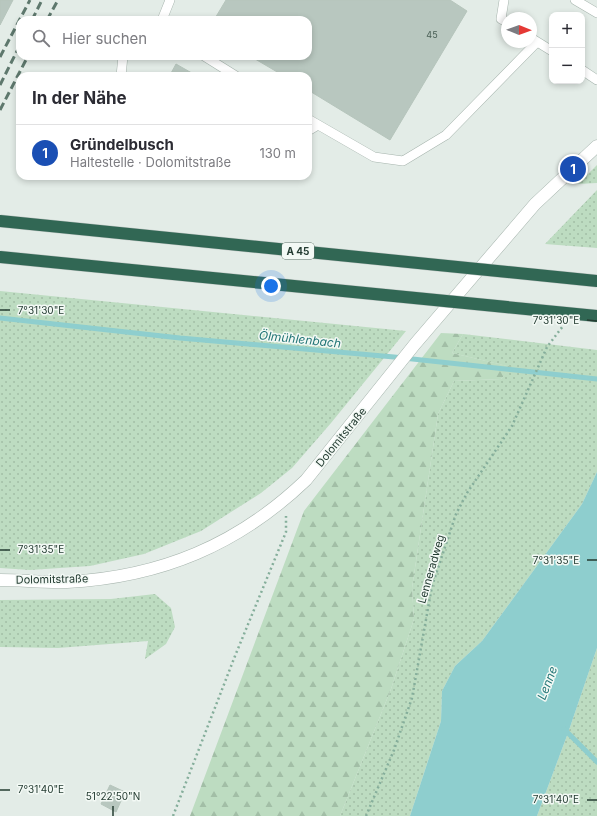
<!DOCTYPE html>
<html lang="de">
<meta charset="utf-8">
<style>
:root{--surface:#fff;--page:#f2f2f3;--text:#2b2b33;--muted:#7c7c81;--line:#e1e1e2;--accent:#eb6f62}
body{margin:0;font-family:Inter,sans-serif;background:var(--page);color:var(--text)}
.controls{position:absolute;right:12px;top:12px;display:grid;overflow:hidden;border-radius:8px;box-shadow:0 2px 6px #0003}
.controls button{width:36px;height:36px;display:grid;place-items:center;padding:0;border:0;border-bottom:1px solid var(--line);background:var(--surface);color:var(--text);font:20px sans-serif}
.compass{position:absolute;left:501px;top:12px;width:36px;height:36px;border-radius:50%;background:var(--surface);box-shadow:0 2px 6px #0003;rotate:91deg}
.you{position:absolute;left:271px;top:286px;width:14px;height:14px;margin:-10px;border:3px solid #fff;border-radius:50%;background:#1a73e8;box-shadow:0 0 0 6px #1a73e833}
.badge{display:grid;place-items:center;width:26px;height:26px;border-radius:50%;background:var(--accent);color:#fff;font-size:13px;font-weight:700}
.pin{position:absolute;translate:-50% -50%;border:2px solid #fff;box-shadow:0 1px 4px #0006}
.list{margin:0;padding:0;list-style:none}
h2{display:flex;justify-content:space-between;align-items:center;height:52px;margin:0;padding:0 16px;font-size:17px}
h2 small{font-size:13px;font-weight:400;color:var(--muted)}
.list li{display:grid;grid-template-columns:26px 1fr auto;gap:12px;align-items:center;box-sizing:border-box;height:56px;padding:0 16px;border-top:1px solid var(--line)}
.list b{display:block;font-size:15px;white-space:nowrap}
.list p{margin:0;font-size:13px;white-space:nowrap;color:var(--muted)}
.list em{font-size:13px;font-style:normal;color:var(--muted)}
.icon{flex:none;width:22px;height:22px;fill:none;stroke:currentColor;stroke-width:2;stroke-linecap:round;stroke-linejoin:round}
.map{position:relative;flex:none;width:597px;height:816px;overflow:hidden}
.search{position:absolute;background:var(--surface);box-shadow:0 2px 6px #0003;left:16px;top:16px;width:296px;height:44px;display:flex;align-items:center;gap:10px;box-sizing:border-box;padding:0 14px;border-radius:12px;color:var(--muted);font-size:15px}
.panel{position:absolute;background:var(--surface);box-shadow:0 2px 6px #0003;left:16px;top:72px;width:296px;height:108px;border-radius:12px}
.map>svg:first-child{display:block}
</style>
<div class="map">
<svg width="597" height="816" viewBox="0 0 597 816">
<defs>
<pattern id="grass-dots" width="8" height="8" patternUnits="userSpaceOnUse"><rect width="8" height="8" fill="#bddcc1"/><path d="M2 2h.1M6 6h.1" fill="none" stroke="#a2bea6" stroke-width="1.8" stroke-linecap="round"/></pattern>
<pattern id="forest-firs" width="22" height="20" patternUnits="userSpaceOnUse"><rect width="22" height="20" fill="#bddcc1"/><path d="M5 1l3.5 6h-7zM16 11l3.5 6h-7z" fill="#a2bea6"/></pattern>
</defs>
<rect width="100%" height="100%" fill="#e3ece7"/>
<path fill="url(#grass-dots)" d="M597 165V183L578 184Z
M597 190V248L545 244Z
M0 291 406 331 331 423 292 468 261 493 201 531 144 554 90 566 30 570 0 568Z
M463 334 597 350V472L582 504 482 641 455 666 442 691 441 721 410 816H340L391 689 414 619 412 588 438 414 454 381 501 379 511 367 452 353Z
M155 594 171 608 175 627 166 644 145 659 148 641 58 648 0 647V600L111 599Z
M597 648V816H537L568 733Z"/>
<path fill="url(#forest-firs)" d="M441 333 463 334 452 353 512 367 501 379 454 381 438 414 412 588 414 619 391 689 340 816H190L304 511Z"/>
<path fill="#8ecece" d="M597 472V648L568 733 537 816H410L441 721 442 691 455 666 482 641 582 504Z"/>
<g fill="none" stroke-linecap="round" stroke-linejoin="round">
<path stroke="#8ecece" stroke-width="5" d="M0 318 180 338 394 357 597 379
M564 729 597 762"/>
</g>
<path fill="#b8c7bf" stroke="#b6c5bc" d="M0 0H13L0 25Z
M226 0H450L467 11 390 140 308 90V76H284L250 56H308V20H214Z
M176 64 197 76H171L170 75Z
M110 785 125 792 116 812 101 804Z"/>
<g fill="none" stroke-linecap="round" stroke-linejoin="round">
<g stroke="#a6b4ad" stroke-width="10">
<path id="service" d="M504 0 501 19 507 22
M575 0 597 13
M162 20 170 0
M531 38 552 51
M204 56 236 76
M582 70 597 80
M121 76 123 56
M308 119 374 157 403 161 446 135 537 42
M308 131 318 125"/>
</g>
<g stroke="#a6b4ad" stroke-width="13">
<path id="tertiary" d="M0 580C22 580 45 583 67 582 161 577 238 545 306 480L415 344 535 204 597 146"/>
</g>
<path stroke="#85ae9b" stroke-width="2.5" stroke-dasharray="2 3" stroke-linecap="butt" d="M173 816 235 656 286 532V516
M366 816 394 750 412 698 432 586 456 514 467 493 512 426 547 347 563 326"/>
<use href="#service" stroke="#fff" stroke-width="9"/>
<use href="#tertiary" stroke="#fff" stroke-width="12"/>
<path stroke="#5e786d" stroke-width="3" stroke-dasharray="8 4" stroke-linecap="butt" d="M32 20 42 0
M47 20 58 0
M0 57 30 0
M0 85 20 45
M0 110 28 56"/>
<g stroke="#c2c8c6" stroke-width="13" stroke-linecap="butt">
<path id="motorway-bridge" d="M0 221 597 281
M0 257 597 316"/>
</g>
<use href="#motorway-bridge" stroke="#316754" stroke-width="12"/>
</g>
<path fill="none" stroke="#243c32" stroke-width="1.5" d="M0 310H10M587 320 597 321M0 550H10M587 560H597M0 790H10M587 800H597M113 816V806"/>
<g text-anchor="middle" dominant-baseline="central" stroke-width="3" stroke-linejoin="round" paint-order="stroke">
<g font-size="9" fill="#495f55">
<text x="432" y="34">45</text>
</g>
<rect fill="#f3f9f5" stroke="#62756c" stroke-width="1" x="282" y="243" width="32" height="16" rx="3"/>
<g font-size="10" font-weight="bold" fill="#243c32">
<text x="298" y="251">A 45</text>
</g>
<g font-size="11" fill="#243c32" stroke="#f3f9f5">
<text transform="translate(341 437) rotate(-51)">Dolomitstraße</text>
<text transform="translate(431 569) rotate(-74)">Lenneradweg</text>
<text transform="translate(52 579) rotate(-1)">Dolomitstraße</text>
</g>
<g font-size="12" font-style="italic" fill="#217475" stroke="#f3f9f5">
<text transform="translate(300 339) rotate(6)">Ölmühlenbach</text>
<text transform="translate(547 683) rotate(-69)">Lenne</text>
</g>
</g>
<g font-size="10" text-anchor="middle" fill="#243c32" stroke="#f3f9f5" stroke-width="3" stroke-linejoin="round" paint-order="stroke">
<text x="41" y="314">7°31'30"E</text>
<text x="556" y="324">7°31'30"E</text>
<text x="41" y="553">7°31'35"E</text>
<text x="556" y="564">7°31'35"E</text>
<text x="41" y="793">7°31'40"E</text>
<text x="113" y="800">51°22'50"N</text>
<text x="556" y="803">7°31'40"E</text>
</g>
</svg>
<div class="controls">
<button>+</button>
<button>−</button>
</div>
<svg class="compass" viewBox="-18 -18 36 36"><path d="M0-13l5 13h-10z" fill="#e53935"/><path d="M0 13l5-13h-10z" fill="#7c7c81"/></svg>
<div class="you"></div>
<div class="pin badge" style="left:573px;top:169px;background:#1a4fb4">1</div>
<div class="search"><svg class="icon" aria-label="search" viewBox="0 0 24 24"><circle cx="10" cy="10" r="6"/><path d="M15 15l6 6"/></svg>Hier suchen</div>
<section class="panel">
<h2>In der Nähe<small></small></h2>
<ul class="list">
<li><span class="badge" style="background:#1a4fb4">1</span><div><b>Gründelbusch</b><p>Haltestelle · Dolomitstraße</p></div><em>130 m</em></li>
</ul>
</section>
</div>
